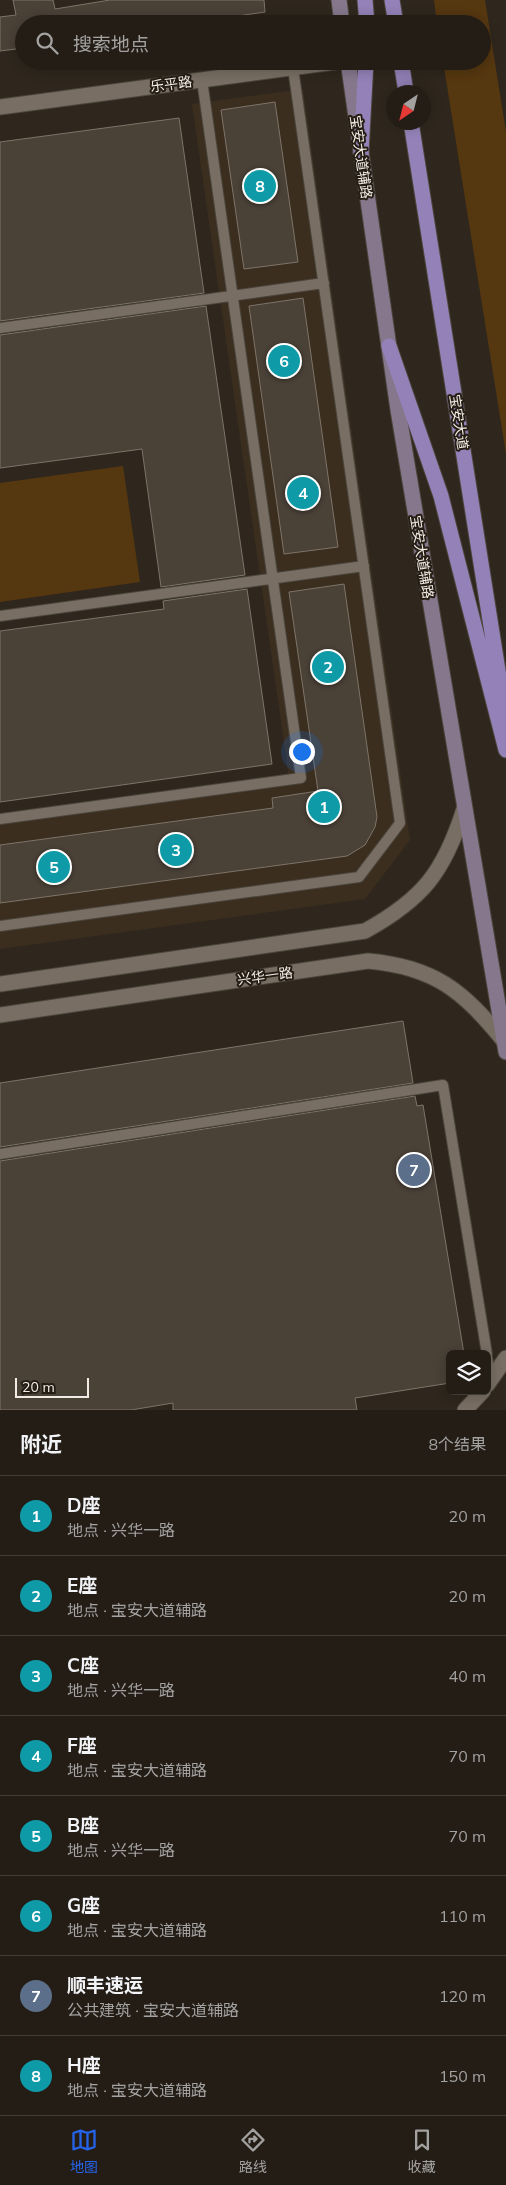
<!DOCTYPE html>
<html lang="zh">
<meta charset="utf-8">
<style>
:root{--surface:#231d16;--page:#2b261f;--text:#f1f3f6;--muted:#a3a2a1;--line:#403b35;--accent:#2563eb}
body{margin:0;font-family:Mulish,"Noto Sans SC",sans-serif;background:var(--page);color:var(--text)}
.controls{position:absolute;right:15px;bottom:15px;display:grid;overflow:hidden;border-radius:8px;box-shadow:0 2px 12px #0003}
.controls button{width:45px;height:45px;display:grid;place-items:center;padding:0;border:0;border-bottom:1px solid var(--line);background:var(--surface);color:var(--text);font:25px sans-serif}
.compass{position:absolute;left:386px;top:85px;width:45px;height:45px;border-radius:50%;background:var(--surface);box-shadow:0 2px 12px #0003;rotate:215deg}
.scale{position:absolute;left:15px;bottom:12px;width:74px;box-sizing:border-box;padding-left:5px;border:2px solid #f1ebe5;border-top:0;font-size:14px;line-height:18px;white-space:nowrap;color:#f1ebe5;-webkit-text-stroke:4px #251d14;paint-order:stroke}
.you{position:absolute;left:301px;top:751px;width:18px;height:18px;margin:-12px;border:4px solid #fff;border-radius:50%;background:#1a73e8;box-shadow:0 0 0 8px #1a73e833}
.badge{display:grid;place-items:center;width:32px;height:32px;border-radius:50%;background:var(--accent);color:#fff;font-size:16px;font-weight:700}
.pin{position:absolute;translate:-50% -50%;border:2px solid #fff;box-shadow:0 1px 5px #0006}
.list{margin:0;padding:0;list-style:none}
h2{display:flex;justify-content:space-between;align-items:center;height:65px;margin:0;padding:0 20px;font-size:21px}
h2 small{font-size:16px;font-weight:400;color:var(--muted)}
.list li{display:grid;grid-template-columns:32px 1fr auto;gap:15px;align-items:center;box-sizing:border-box;height:80px;padding:0 20px;border-top:1px solid var(--line)}
.list b{display:block;font-size:19px;white-space:nowrap}
.list p{margin:0;font-size:16px;white-space:nowrap;color:var(--muted)}
.list em{font-size:16px;font-style:normal;color:var(--muted)}
.icon{flex:none;width:28px;height:28px;fill:none;stroke:currentColor;stroke-width:2;stroke-linecap:round;stroke-linejoin:round}
.map{position:relative;flex:none;width:506px;height:1410px;overflow:hidden}
.search{position:absolute;background:var(--surface);box-shadow:0 2px 12px #0003;left:15px;right:15px;top:15px;height:55px;display:flex;align-items:center;gap:12px;box-sizing:border-box;padding:0 18px;border-radius:28px;color:var(--muted);font-size:19px}
.sheet{height:705px;background:var(--surface)}
nav{display:flex;justify-content:space-around;align-items:center;box-sizing:border-box;height:70px;border-top:1px solid var(--line);background:var(--surface);font-size:14px;color:var(--muted)}
nav a{display:grid;justify-items:center;gap:2px}
nav .on{color:var(--accent)}
.map>svg:first-child{display:block}
</style>
<div class="map">
<svg width="506" height="1410" viewBox="0 0 506 1410">
<rect width="100%" height="100%" fill="#2f271d"/>
<path fill="#3b2e1f" d="M303 89 410 840 365 899 0 949V816L289 777 192 104Z"/>
<path fill="#553710" d="M434 0H485L506 132V454L443 61H482V24H437Z
M123 466 140 582 0 602V483Z"/>
<path fill="#4a4137" stroke="#7e7469" d="M13 0H53L55 9 110 0H264L265 12 183 24H24V48L0 51V17L16 15Z
M275 102 298 262 244 269 221 110Z
M179 118 204 293 0 321V142Z
M303 298 338 547 284 554 249 306Z
M206 306 245 575 161 587 142 449 0 468V335Z
M344 584 377 817 375 827 365 845 347 856 0 903V845L273 808 272 798 318 791 289 592Z
M247 589 272 764 0 802V631L164 609 163 601Z
M403 1021 413 1083 0 1147V1083Z
M415 1096 417 1106 423 1105 464 1354H450V1383L355 1398 357 1410H173V1403L131 1410H0V1161Z"/>
<g fill="none" stroke-linecap="round" stroke-linejoin="round">
<g stroke="#4b453c" stroke-width="12">
<path id="service" d="M0 328 324 283
M0 616 364 566
M0 819 301 778 202 80
M0 926 359 877 400 823 293 68
M0 1154 443 1085 487 1354
M487 1357 491 1380"/>
</g>
<g stroke="#4b453c" stroke-width="17">
<path id="minor" d="M0 107 342 61
M487 1385 506 1358
M465 1410 483 1391"/>
</g>
<g stroke="#4b453c" stroke-width="17">
<path id="tertiary" d="M0 984 365 931C423 899 444 872 464 809
M0 1015 368 961C435 967 463 991 504 1041"/>
</g>
<g stroke="#4b453c" stroke-width="17">
<path id="secondary" d="M339 0 342 24
M348 61 398 410 506 1052"/>
</g>
<g stroke="#4b453c" stroke-width="17">
<path id="primary" d="M365 0 367 24
M392 0 396 24
M401 61 406 92
M411 122 506 721
M361 153 366 61
M389 346 441 496 506 750"/>
</g>
<use href="#service" stroke="#786e63" stroke-width="10"/>
<use href="#minor" stroke="#786e63" stroke-width="15"/>
<use href="#tertiary" stroke="#786e63" stroke-width="15"/>
<use href="#secondary" stroke="#86778d" stroke-width="15"/>
<use href="#primary" stroke="#9381b7" stroke-width="15"/>
</g>
<g text-anchor="middle" dominant-baseline="central" stroke-width="4" stroke-linejoin="round" paint-order="stroke">
<g font-size="14" fill="#f1ebe5" stroke="#251d14">
<text transform="translate(171 84) rotate(-8)">乐平路</text>
<text transform="translate(361 157) rotate(82)">宝安大道辅路</text>
<text transform="translate(459 422) rotate(81)">宝安大道</text>
<text transform="translate(422 557) rotate(81)">宝安大道辅路</text>
<text transform="translate(265 976) rotate(-8)">兴华一路</text>
</g>
</g>
</svg>
<div class="controls">
<button><svg class="icon" aria-label="layers" viewBox="0 0 24 24"><path d="M12 4l9 5-9 5-9-5zM3 14l9 5 9-5"/></svg></button>
</div>
<svg class="compass" viewBox="-18 -18 36 36"><path d="M0-13l5 13h-10z" fill="#e53935"/><path d="M0 13l5-13h-10z" fill="#a3a2a1"/></svg>
<div class="scale">20 m</div>
<div class="you"></div>
<div class="pin badge" style="left:324px;top:807px;background:#0f9aa8">1</div>
<div class="pin badge" style="left:328px;top:667px;background:#0f9aa8">2</div>
<div class="pin badge" style="left:176px;top:850px;background:#0f9aa8">3</div>
<div class="pin badge" style="left:303px;top:493px;background:#0f9aa8">4</div>
<div class="pin badge" style="left:54px;top:867px;background:#0f9aa8">5</div>
<div class="pin badge" style="left:284px;top:361px;background:#0f9aa8">6</div>
<div class="pin badge" style="left:414px;top:1170px;background:#5c6f8a">7</div>
<div class="pin badge" style="left:260px;top:186px;background:#0f9aa8">8</div>
<div class="search"><svg class="icon" aria-label="search" viewBox="0 0 24 24"><circle cx="10" cy="10" r="6"/><path d="M15 15l6 6"/></svg>搜索地点</div>
</div>
<section class="sheet">
<h2>附近<small>8个结果</small></h2>
<ul class="list">
<li><span class="badge" style="background:#0f9aa8">1</span><div><b>D座</b><p>地点 · 兴华一路</p></div><em>20 m</em></li>
<li><span class="badge" style="background:#0f9aa8">2</span><div><b>E座</b><p>地点 · 宝安大道辅路</p></div><em>20 m</em></li>
<li><span class="badge" style="background:#0f9aa8">3</span><div><b>C座</b><p>地点 · 兴华一路</p></div><em>40 m</em></li>
<li><span class="badge" style="background:#0f9aa8">4</span><div><b>F座</b><p>地点 · 宝安大道辅路</p></div><em>70 m</em></li>
<li><span class="badge" style="background:#0f9aa8">5</span><div><b>B座</b><p>地点 · 兴华一路</p></div><em>70 m</em></li>
<li><span class="badge" style="background:#0f9aa8">6</span><div><b>G座</b><p>地点 · 宝安大道辅路</p></div><em>110 m</em></li>
<li><span class="badge" style="background:#5c6f8a">7</span><div><b>顺丰速运</b><p>公共建筑 · 宝安大道辅路</p></div><em>120 m</em></li>
<li><span class="badge" style="background:#0f9aa8">8</span><div><b>H座</b><p>地点 · 宝安大道辅路</p></div><em>150 m</em></li>
</ul>
</section>
<nav>
<a class="on"><svg class="icon" aria-label="map" viewBox="0 0 24 24"><path d="M3 6l6-2 6 2 6-2v14l-6 2-6-2-6 2zM9 4v14M15 6v14"/></svg>地图</a>
<a><svg class="icon" aria-label="directions" viewBox="0 0 24 24"><path d="M12 3l9 9-9 9-9-9zM9 14v-3h6M13 9l2 2-2 2"/></svg>路线</a>
<a><svg class="icon" aria-label="saved" viewBox="0 0 24 24"><path d="M7 4h10v16l-5-4-5 4z"/></svg>收藏</a>
</nav>
